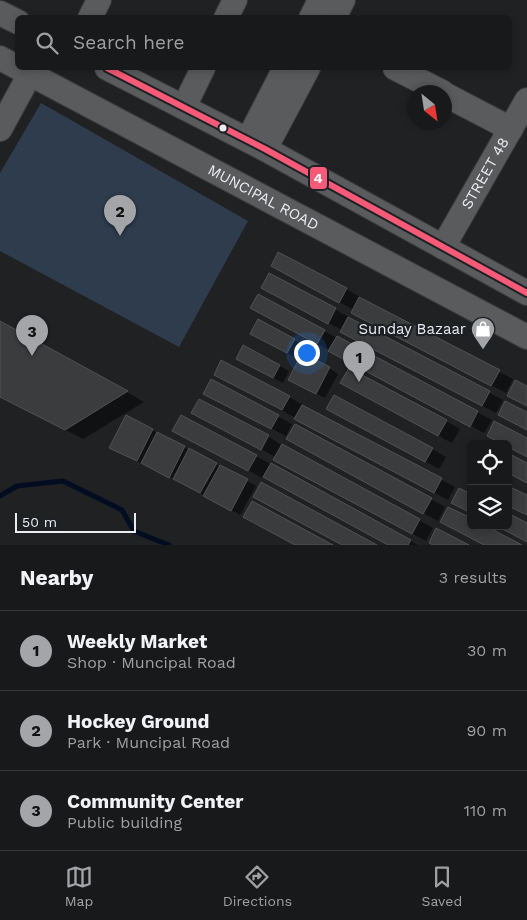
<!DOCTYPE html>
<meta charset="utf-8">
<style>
:root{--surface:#17191a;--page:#202223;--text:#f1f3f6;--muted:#9ea0a2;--line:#363839;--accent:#a3a5a8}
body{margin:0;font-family:"Work Sans",sans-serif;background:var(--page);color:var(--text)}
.controls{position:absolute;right:15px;bottom:15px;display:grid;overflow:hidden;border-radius:8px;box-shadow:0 2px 8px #0003}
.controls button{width:45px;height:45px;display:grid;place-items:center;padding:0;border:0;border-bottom:1px solid var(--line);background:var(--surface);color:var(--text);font:25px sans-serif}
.compass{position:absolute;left:407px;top:85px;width:45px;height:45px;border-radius:50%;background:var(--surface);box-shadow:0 2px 8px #0003;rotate:150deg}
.scale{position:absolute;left:15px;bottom:12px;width:121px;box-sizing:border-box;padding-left:5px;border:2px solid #eaecef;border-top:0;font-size:14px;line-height:18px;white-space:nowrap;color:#eaecef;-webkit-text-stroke:4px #1d2125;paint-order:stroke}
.you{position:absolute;left:306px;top:352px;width:18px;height:18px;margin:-12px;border:4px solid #fff;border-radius:50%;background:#1a73e8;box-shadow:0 0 0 8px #1a73e833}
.badge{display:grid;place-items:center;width:32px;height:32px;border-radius:50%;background:var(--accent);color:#111;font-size:16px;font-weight:700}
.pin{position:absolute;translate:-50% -41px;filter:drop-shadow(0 1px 2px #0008)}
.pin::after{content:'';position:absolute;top:26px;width:18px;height:15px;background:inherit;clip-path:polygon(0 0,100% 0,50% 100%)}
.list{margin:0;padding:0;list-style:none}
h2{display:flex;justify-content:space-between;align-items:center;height:65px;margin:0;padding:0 20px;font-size:21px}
h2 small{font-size:16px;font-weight:400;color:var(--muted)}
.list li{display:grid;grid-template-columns:32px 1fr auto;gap:15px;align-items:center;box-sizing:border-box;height:80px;padding:0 20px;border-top:1px solid var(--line)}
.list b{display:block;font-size:19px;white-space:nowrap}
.list p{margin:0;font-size:16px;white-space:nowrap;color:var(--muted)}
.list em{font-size:16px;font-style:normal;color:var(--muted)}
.icon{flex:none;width:28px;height:28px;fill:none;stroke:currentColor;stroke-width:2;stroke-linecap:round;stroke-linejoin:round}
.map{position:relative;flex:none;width:527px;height:545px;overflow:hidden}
.search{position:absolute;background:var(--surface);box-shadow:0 2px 8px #0003;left:15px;right:15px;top:15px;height:55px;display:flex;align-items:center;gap:12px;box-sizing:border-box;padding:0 18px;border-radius:8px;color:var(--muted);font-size:19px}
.sheet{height:305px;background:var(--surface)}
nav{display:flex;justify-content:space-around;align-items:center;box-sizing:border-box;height:70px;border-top:1px solid var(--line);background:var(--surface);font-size:14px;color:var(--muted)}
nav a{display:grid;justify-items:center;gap:2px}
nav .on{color:var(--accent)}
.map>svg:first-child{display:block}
</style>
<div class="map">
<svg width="527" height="545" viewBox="0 0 527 545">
<rect width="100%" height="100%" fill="#1f2123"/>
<path fill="#2e3c4d" d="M41 103 248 221 179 347 0 251V173Z"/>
<path fill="#0007" d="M269 274 336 310 349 317V319L503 400 496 413 355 340 342 330 276 295Z
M286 274 346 289 360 297 359 298 513 379 506 393 367 320 354 310Z
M265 316 324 331 492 420 484 433Z
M0 322 127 392 144 402 83 439 0 397Z
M260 339 294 340 303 345 296 358Z
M244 346 289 371 283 383 246 363Z
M329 368 338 374 325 398 299 385Z
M211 381 292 424 286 436 219 401Z
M229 382 289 397 303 405 302 406 455 487 448 500Z
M356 391 446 421 460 429 452 443Z
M341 416 432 449 446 457 439 469Z
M207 421 268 436 281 445 433 528 426 541 289 467 276 457Z
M295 425 445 507 438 521 302 447Z
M152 430 256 486 240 515 179 481 120 453Z
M188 438 256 456 418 545H390L264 476 262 478Z"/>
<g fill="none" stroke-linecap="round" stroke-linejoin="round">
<path stroke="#030d21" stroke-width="5" d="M0 496 17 486 63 481 122 510 134 531 169 545"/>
</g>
<path fill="#3b3c3e" stroke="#505254" d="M278 252 347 288 339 303 271 266Z
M269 273 336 308 328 324 261 288Z
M258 294 325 330 317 344 250 308Z
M359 297 500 370 491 386 351 313Z
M348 317 490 391 482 406 340 332Z
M258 319 295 339 287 353 250 334Z
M0 321 128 391 65 430 0 397Z
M337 336 478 411 470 427 328 351Z
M243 345 280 365 273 378 236 359Z
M302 353 330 367 316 394 288 380Z
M221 360 290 396 282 410 214 375Z
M349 368 447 420 438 436 340 383Z
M211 379 279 415 271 429 203 394Z
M515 380 527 386V406L507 396Z
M334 395 433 448 425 462 326 409Z
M199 399 269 435 261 450 191 413Z
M505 401 527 412V430L498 415Z
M302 405 442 478 434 493 294 419Z
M126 415 153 429 137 461 109 448Z
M181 415 257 455 248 471 172 431Z
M494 421 527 438V457L508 447V444H502L487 436Z
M295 424 432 498 423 514 286 439Z
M157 432 185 446 169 478 141 463Z
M282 444 420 519 412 534 273 460Z
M189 448 217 463 200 493 173 479Z
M508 453 527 463V483L508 473Z
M271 463 411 540 408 545H388L263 477Z
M220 465 248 479 231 511 203 496Z
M261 482 377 545H342L253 497Z
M508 486 527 495V515L508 506Z
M459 488 471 494V513L451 503Z
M252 501 333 545H295L243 517Z
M448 507 471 518V526H486L522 545H484L440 522Z
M508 513 527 523V542L497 526H508Z
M436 528 469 545H433L429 543Z"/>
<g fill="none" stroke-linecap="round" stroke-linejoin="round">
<g stroke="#3a3b3d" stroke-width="26">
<g id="minor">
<path d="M0 13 18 22"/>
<path d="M90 18 99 0"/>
<path d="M226 18 235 0"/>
<path d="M311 18 320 0"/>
<path d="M334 18 343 0"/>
<path id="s1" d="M0 58 527 337"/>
<path d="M107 68 265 149 527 293"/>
<path d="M395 68 442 92"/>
<path d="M444 94 511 129"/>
<path d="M184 107 203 68"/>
<path d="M0 129 30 74"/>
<path d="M248 140 285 68"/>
<path d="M265 149 308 68"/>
<path id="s2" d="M443 247 527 100"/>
</g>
</g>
<use href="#minor" stroke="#595b5d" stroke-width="24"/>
<g stroke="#1d2125" stroke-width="10">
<path id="bus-1" d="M107 68 265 149 527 293"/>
</g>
<use href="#bus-1" stroke="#f75a77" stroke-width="6"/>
</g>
<defs>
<g id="shop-pin" transform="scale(1.25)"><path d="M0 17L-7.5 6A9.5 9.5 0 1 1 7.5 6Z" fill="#a3a5a8" stroke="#1d2125"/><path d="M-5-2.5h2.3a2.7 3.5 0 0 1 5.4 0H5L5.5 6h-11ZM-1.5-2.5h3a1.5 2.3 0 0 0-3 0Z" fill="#fff"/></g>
</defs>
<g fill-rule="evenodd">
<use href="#shop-pin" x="483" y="329"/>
</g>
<circle fill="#eaecef" stroke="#1d2125" stroke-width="2" cx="223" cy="128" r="4.5"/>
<g text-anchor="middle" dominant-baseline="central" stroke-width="4.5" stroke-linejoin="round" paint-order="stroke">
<g font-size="15" fill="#eaecef" stroke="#1d2125">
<text stroke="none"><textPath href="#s2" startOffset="85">STREET 48</textPath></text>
<text stroke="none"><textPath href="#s1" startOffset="298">MUNCIPAL ROAD</textPath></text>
</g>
<g font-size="15" fill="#eaecef" stroke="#1d2125" text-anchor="end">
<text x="466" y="329">Sunday Bazaar</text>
</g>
</g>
<rect stroke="#1d2125" stroke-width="2" x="309" y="166" width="19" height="24" rx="5" fill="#f75a77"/>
<g font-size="14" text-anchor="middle" font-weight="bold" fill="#fff">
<text x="318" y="183">4</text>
</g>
</svg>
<div class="controls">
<button><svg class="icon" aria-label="locate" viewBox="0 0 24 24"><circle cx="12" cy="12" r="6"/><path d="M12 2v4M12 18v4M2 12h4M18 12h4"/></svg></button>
<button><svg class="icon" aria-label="layers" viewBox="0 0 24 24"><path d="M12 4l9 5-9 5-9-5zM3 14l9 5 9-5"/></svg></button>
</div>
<svg class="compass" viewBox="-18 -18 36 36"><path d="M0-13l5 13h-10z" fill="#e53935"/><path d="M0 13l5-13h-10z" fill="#9ea0a2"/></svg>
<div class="scale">50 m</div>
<div class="you"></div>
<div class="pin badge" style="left:359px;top:382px">1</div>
<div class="pin badge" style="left:120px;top:236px">2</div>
<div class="pin badge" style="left:32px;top:356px">3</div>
<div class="search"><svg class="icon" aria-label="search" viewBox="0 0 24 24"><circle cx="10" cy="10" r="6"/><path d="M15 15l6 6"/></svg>Search here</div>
</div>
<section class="sheet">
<h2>Nearby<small>3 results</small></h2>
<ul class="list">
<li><span class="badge">1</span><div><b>Weekly Market</b><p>Shop · Muncipal Road</p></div><em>30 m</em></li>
<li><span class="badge">2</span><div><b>Hockey Ground</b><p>Park · Muncipal Road</p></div><em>90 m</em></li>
<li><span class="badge">3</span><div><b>Community Center</b><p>Public building</p></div><em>110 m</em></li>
</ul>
</section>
<nav>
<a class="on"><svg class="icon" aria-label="map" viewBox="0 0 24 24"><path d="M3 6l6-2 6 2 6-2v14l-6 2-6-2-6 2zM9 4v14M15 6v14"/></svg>Map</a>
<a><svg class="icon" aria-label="directions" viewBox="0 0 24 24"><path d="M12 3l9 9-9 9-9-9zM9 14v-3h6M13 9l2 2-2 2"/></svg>Directions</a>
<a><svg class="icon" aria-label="saved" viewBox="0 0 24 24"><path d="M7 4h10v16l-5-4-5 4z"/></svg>Saved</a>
</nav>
